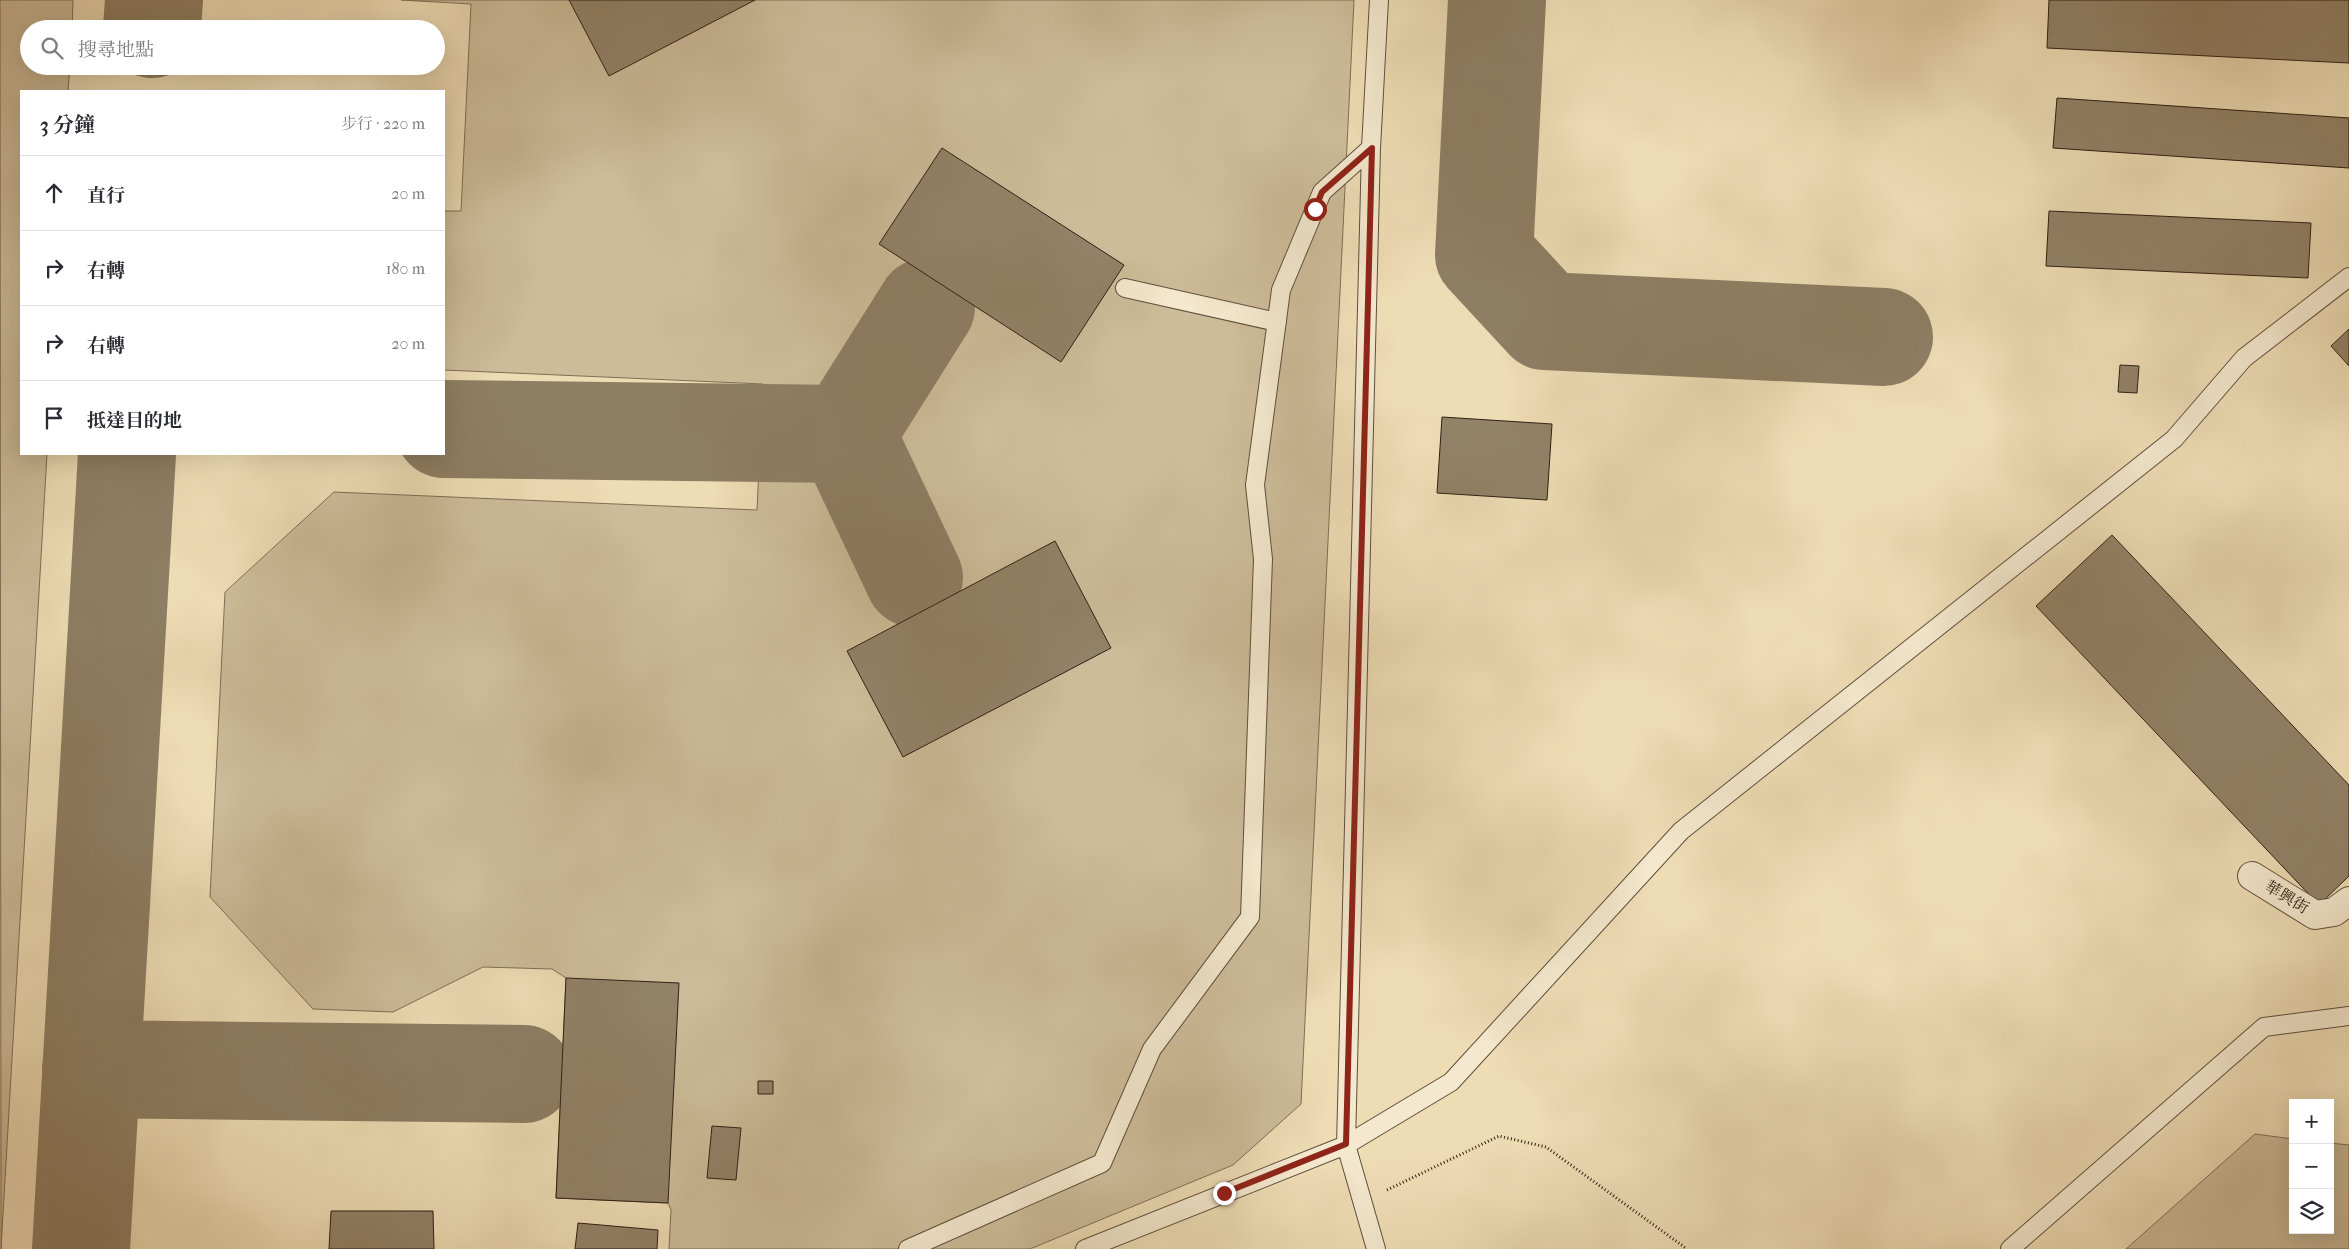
<!DOCTYPE html>
<html lang="zh-TW">
<meta charset="utf-8">
<style>
:root{--surface:#fff;--page:#f7f7f7;--text:#2b2b33;--muted:#7c7c81;--line:#e1e1e2}
body{margin:0;font-family:"IM FELL French Canon","Noto Serif TC",serif;background:var(--page);color:var(--text)}
.controls{position:absolute;right:15px;bottom:15px;display:grid;overflow:hidden;border-radius:0px;box-shadow:0 5px 20px #0002}
.controls button{width:45px;height:45px;display:grid;place-items:center;padding:0;border:0;border-bottom:1px solid var(--line);background:var(--surface);color:var(--text);font:25px sans-serif}
.stop{position:absolute;width:15px;height:15px;margin:-11px;border:4px solid #8f2418;border-radius:50%;background:#fff}
.stop.end{background:#8f2418;border-color:#fff;box-shadow:0 1px 5px #0008}
.list{margin:0;padding:0;list-style:none}
h2{display:flex;justify-content:space-between;align-items:center;height:65px;margin:0;padding:0 20px;font-size:21px}
h2 small{font-size:16px;font-weight:400;color:var(--muted)}
.list li{display:grid;grid-template-columns:32px 1fr auto;gap:15px;align-items:center;box-sizing:border-box;height:75px;padding:0 20px;border-top:1px solid var(--line)}
.list b{display:block;font-size:19px;white-space:nowrap}
.list em{font-size:16px;font-style:normal;color:var(--muted)}
.icon{flex:none;width:28px;height:28px;fill:none;stroke:currentColor;stroke-width:2;stroke-linecap:round;stroke-linejoin:round}
.map{position:relative;flex:none;width:2349px;height:1249px;overflow:hidden}
.search{position:absolute;background:var(--surface);box-shadow:0 5px 20px #0002;left:20px;top:20px;width:425px;height:55px;display:flex;align-items:center;gap:12px;box-sizing:border-box;padding:0 18px;border-radius:28px;color:var(--muted);font-size:19px}
.panel{position:absolute;background:var(--surface);box-shadow:0 5px 20px #0002;left:20px;top:90px;width:425px;height:365px;border-radius:0px}
.map>svg:first-child{display:block}
</style>
<div class="map">
<svg width="2349" height="1249" viewBox="0 0 2349 1249">
<rect width="100%" height="100%" fill="#eedcb4"/>
<filter id="stains"><feTurbulence type="fractalNoise" baseFrequency=".004" numOctaves="4"/><feColorMatrix values="0 0 0 0 .2 0 0 0 0 .09 0 0 0 0 .02 0 0 0 .5 -.17"/></filter>
<radialGradient id="worn" r=".72"><stop offset=".6" stop-color="#630" stop-opacity="0"/><stop offset="1" stop-color="#630" stop-opacity=".3"/></radialGradient>
<path fill="#cdbc99" stroke="#7e6e57" d="M0 0H73L72 29H29V66H70L68 91H21V454H47L1 1249Z
M401 0H1354L1301 1104 1233 1165 1030 1249H669L671 1210 668 1203 556 1198 566 978 552 969 483 967 393 1012 313 1009 210 897 225 592 334 492 757 510 763 384 444 370V211H461L471 4Z
M2255 1134 2293 1139V1230H2330V1143L2349 1145V1249H2126Z"/>
<g fill="none" stroke-linecap="round" stroke-linejoin="round">
<path stroke="#8e7e64" stroke-width="98" d="M1497 0 1484 255 1545 321 1884 337
M152 29 154 0
M444 429 846 434
M914 578 846 434 926 307
M91 1069 524 1074
M81 1249 127 454"/>
</g>
<path fill="#928268" stroke="#2e2015" d="M569 0H755L609 76Z
M2049 0H2349V63L2047 48Z
M2057 98 2349 118V168L2053 148Z
M942 148 1124 265 1061 362 879 244Z
M2049 211 2311 223 2308 278 2046 266Z
M2349 329V366L2331 346Z
M2120 365 2139 366 2137 393 2118 392Z
M1442 417 1552 424 1547 500 1437 493Z
M2112 535 2349 785V876L2319 905 2036 606Z
M1055 541 1111 648 903 757 847 651Z
M566 978 679 983 668 1203 556 1198Z
M758 1081H773V1094H758Z
M712 1126 741 1128 736 1180 707 1178Z
M331 1211H433L434 1249H329Z
M578 1223 658 1230 657 1249H575Z"/>
<g fill="none" stroke-linecap="round" stroke-linejoin="round">
<g stroke="#5e4f3d" stroke-width="20">
<path id="service" d="M1125 288 1277 322
M908 1249 1102 1163 1152 1049 1250 917 1263 559 1255 485 1281 290 1322 192 1371 148
M1085 1249 1346 1145 1371 148 1379 0
M1376 1249 1346 1145 1451 1082 1681 831 2174 439 2244 358 2349 277
M2010 1249 2264 1027 2349 1016"/>
</g>
<g stroke="#5e4f3d" stroke-width="30">
<path id="minor" d="M2252 876 2315 915 2334 912 2349 901"/>
</g>
<path stroke="#2e2015" stroke-width="3" stroke-dasharray="1 2.5" stroke-linecap="butt" d="M1387 1190 1499 1136 1546 1147 1687 1249"/>
<use href="#service" stroke="#f4e8ce" stroke-width="18"/>
<use href="#minor" stroke="#f4e8ce" stroke-width="28"/>
</g>
<g fill="none" stroke-linecap="round" stroke-linejoin="round">
<path stroke="#8f2418" stroke-width="6" d="M1224 1193 1346 1144 1372 148 1322 192 1315 209"/>
</g>
<g text-anchor="middle" dominant-baseline="central" stroke-width="5" stroke-linejoin="round" paint-order="stroke">
<g font-size="16" fill="#2e2015" stroke="#f4e8ce">
<text transform="translate(2287 897) rotate(31)">華興街</text>
</g>
</g>
<rect width="100%" height="100%" filter="url(#stains)"/>
<rect width="100%" height="100%" fill="url(#worn)"/>
</svg>
<div class="controls">
<button>+</button>
<button>−</button>
<button><svg class="icon" aria-label="layers" viewBox="0 0 24 24"><path d="M12 4l9 5-9 5-9-5zM3 14l9 5 9-5"/></svg></button>
</div>
<div class="stop" style="left:1315px;top:209px"></div>
<div class="stop end" style="left:1224px;top:1193px"></div>
<div class="search"><svg class="icon" aria-label="search" viewBox="0 0 24 24"><circle cx="10" cy="10" r="6"/><path d="M15 15l6 6"/></svg>搜尋地點</div>
<section class="panel">
<h2>3 分鐘<small>步行 · 220 m</small></h2>
<ul class="list">
<li><svg class="icon" aria-label="ahead" viewBox="0 0 24 24"><path d="M12 20V5M6 11l6-6 6 6"/></svg><div><b>直行</b></div><em>20 m</em></li>
<li><svg class="icon" aria-label="right" viewBox="0 0 24 24"><path d="M7 20v-9h11M14 6l5 5-5 5"/></svg><div><b>右轉</b></div><em>180 m</em></li>
<li><svg class="icon" aria-label="right" viewBox="0 0 24 24"><path d="M7 20v-9h11M14 6l5 5-5 5"/></svg><div><b>右轉</b></div><em>20 m</em></li>
<li><svg class="icon" aria-label="arrive" viewBox="0 0 24 24"><path d="M6 21V4h12l-3 4 3 4H6"/></svg><div><b>抵達目的地</b></div></li>
</ul>
</section>
</div>
